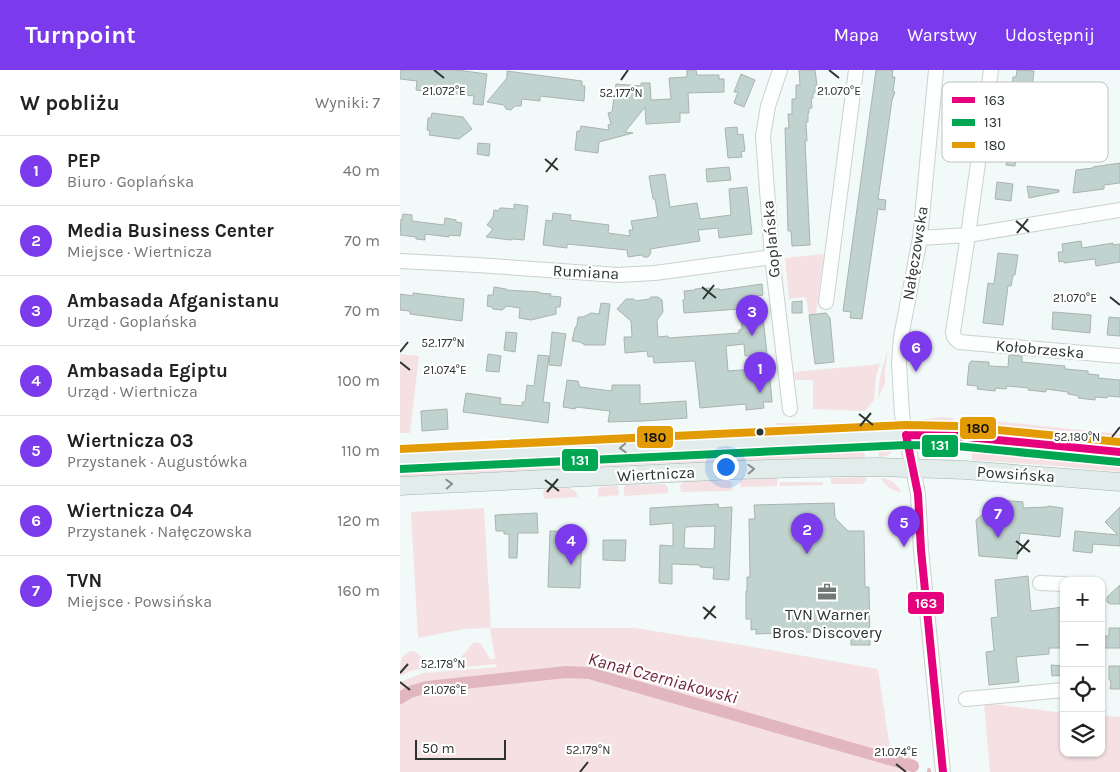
<!DOCTYPE html>
<html lang="pl">
<meta charset="utf-8">
<style>
:root{--surface:#fff;--page:#f6f6f6;--text:#222;--muted:#767676;--line:#e0e0e0;--accent:#7c3aed}
body{margin:0;font-family:Karla,sans-serif;background:var(--page);color:var(--text)}
.controls{position:absolute;right:15px;bottom:15px;display:grid;overflow:hidden;border-radius:10px;box-shadow:0 1px 4px #0004}
.controls button{width:45px;height:45px;display:grid;place-items:center;padding:0;border:0;border-bottom:1px solid var(--line);background:var(--surface);color:var(--text);font:25px sans-serif}
.scale{position:absolute;left:15px;bottom:12px;width:91px;box-sizing:border-box;padding-left:5px;border:2px solid #2c3432;border-top:0;font-size:14px;line-height:18px;white-space:nowrap;color:#2c3432;-webkit-text-stroke:4px #fff;paint-order:stroke}
.you{position:absolute;left:325px;top:396px;width:18px;height:18px;margin:-12px;border:4px solid #fff;border-radius:50%;background:#1a73e8;box-shadow:0 0 0 8px #1a73e833}
.badge{display:grid;place-items:center;width:32px;height:32px;border-radius:50%;background:var(--accent);color:#fff;font-size:16px;font-weight:700}
.pin{position:absolute;translate:-50% -41px;filter:drop-shadow(0 1px 2px #0008)}
.pin::after{content:'';position:absolute;top:26px;width:18px;height:15px;background:inherit;clip-path:polygon(0 0,100% 0,50% 100%)}
.list{margin:0;padding:0;list-style:none}
h2{display:flex;justify-content:space-between;align-items:center;height:65px;margin:0;padding:0 20px;font-size:21px}
h2 small{font-size:16px;font-weight:400;color:var(--muted)}
.list li{display:grid;grid-template-columns:32px 1fr auto;gap:15px;align-items:center;box-sizing:border-box;height:70px;padding:0 20px;border-top:1px solid var(--line)}
.list b{display:block;font-size:19px;white-space:nowrap}
.list p{margin:0;font-size:16px;white-space:nowrap;color:var(--muted)}
.list em{font-size:16px;font-style:normal;color:var(--muted)}
.icon{flex:none;width:28px;height:28px;fill:none;stroke:currentColor;stroke-width:2;stroke-linecap:round;stroke-linejoin:round}
.map{position:relative;flex:none;width:720px;height:702px;overflow:hidden}
header{display:flex;align-items:center;gap:30px;box-sizing:border-box;height:70px;padding:0 25px;background:var(--accent);color:#fff}
header strong{font-size:24px}
nav{display:flex;gap:28px;margin-inline-start:auto;font-size:18px}
main{display:flex}
aside{flex:1;background:var(--surface)}
.map>svg:first-child{display:block}
</style>
<header>
<strong>Turnpoint</strong>
<nav><a>Mapa</a><a>Warstwy</a><a>Udostępnij</a></nav>
</header>
<main>
<aside>
<h2>W pobliżu<small>Wyniki: 7</small></h2>
<ul class="list">
<li><span class="badge">1</span><div><b>PEP</b><p>Biuro · Goplańska</p></div><em>40 m</em></li>
<li><span class="badge">2</span><div><b>Media Business Center</b><p>Miejsce · Wiertnicza</p></div><em>70 m</em></li>
<li><span class="badge">3</span><div><b>Ambasada Afganistanu</b><p>Urząd · Goplańska</p></div><em>70 m</em></li>
<li><span class="badge">4</span><div><b>Ambasada Egiptu</b><p>Urząd · Wiertnicza</p></div><em>100 m</em></li>
<li><span class="badge">5</span><div><b>Wiertnicza 03</b><p>Przystanek · Augustówka</p></div><em>110 m</em></li>
<li><span class="badge">6</span><div><b>Wiertnicza 04</b><p>Przystanek · Nałęczowska</p></div><em>120 m</em></li>
<li><span class="badge">7</span><div><b>TVN</b><p>Miejsce · Powsińska</p></div><em>160 m</em></li>
</ul>
</aside>
<div class="map">
<svg width="720" height="702" viewBox="0 0 720 702">
<rect width="100%" height="100%" fill="#f1faf8"/>
<path fill="#f5e1e4" d="M424 184 416 244 409 245 406 227 389 229 385 188Z
M488 278 485 301V314L478 328 480 307Z
M0 284 19 286 10 363H0Z
M480 294 476 306 474 330 465 341 413 339V310H395L394 302Z
M540 347 552 348 556 351 555 356C542 356 534 357 524 349H530Z
M575 349 720 364V371L574 357Z
M376 353 463 354V356L417 357 376 355Z
M464 375 465 388C310 389 155 399 0 407V399Z
M478 375 487 376 491 379 492 382 489 385 479 388Z
M549 380 554 381 553 390 542 389 540 387V384L542 382Z
M572 383 633 388 703 390 720 392V402L645 395 572 390Z
M466 407V411L462 414H431V408Z
M377 408V416L340 417V412L343 409Z
M481 408C490 409 497 413 501 422 493 421 484 416 481 408Z
M329 410 332 413 333 419 330 421 281 422 280 416 283 412Z
M380 412H423V415L380 416Z
M265 414 268 418V423L224 426V417L226 415Z
M217 416 218 417 219 425 198 427V419L200 417Z
M170 418 176 422 178 427 144 429 143 422 145 419Z
M84 438 91 558H235L336 574 478 599 490 679 513 687 515 689 516 702H0V612L23 603 97 597 96 594 56 598V593L74 572 79 573 81 574 90 589H95L90 558 64 559 18 568 11 442Z
M11 581 16 582 29 595 30 597 10 601 0 606C0 595 0 584 11 581Z
M584 633 664 643V683H701V645L720 647V702H590Z"/>
<g fill="none" stroke-linecap="round" stroke-linejoin="round">
<path stroke="#e2b6bf" stroke-width="4" d="M529 700V702"/>
<path stroke="#e2b6bf" stroke-width="12" d="M0 628 10 622 27 617 166 602 189 603 513 696"/>
</g>
<path fill="#c1d3cf" stroke="#abb2b0" fill-rule="evenodd" d="M0 0H57L87 4 83 35 73 34 74 26 43 22V24L16 20 17 11 0 9Z
M287 0H296L297 5H319V9H324V22L288 23 289 43H280V52L246 54 245 37 225 62 233 63 199 72 198 83 175 80 177 61H180L181 56 209 60 208 55 211 54 208 43 212 42 216 14 241 16V13H250L251 30 271 29 269 8 287 7Z
M399 0H415L417 15H415V23H413V28H411L412 38H409V43L408 44V52H406L407 71H405L410 175 392 176 391 161H388L385 58H389L388 44H392V29H396V15H400Z
M476 0H493L492 7H495L493 21 495 22 492 30 478 129 486 130 485 140 478 139 462 249 450 248 451 242 443 241Z
M617 0 634 1 629 44 642 46 641 60 624 58 623 66 619 67 615 96 606 95 607 89H601L603 66 606 67 613 7H616Z
M107 1 182 11V16H185L184 31 140 26V31L122 29 121 36H115L111 40 106 39 104 35 87 32 107 8Z
M341 4 355 10 344 37 334 33 338 22H334Z
M32 43 63 47 72 59 59 69 29 65 30 61 27 60 28 48H31Z
M337 57 338 65 343 64 345 81 341 82 342 87 328 88 325 58Z
M78 73 90 74 89 86 77 84Z
M720 93V113L704 115V119L673 123 676 100 693 98V97Z
M329 97 331 110 307 112 306 99Z
M265 104 270 137 297 133 300 149 331 145 329 119 347 117 352 164 319 168 318 158 298 160 300 171 250 179 251 183 248 187H244L241 185 228 187 227 180 167 174V178L143 175 146 150 152 151 153 143 171 145 170 150 209 155 208 163 230 166 229 160H233L231 151 258 147 255 129H253L249 106Z
M597 112 613 114 611 131 595 129Z
M627 116 659 120V122L629 128Z
M114 134 128 136 124 170 113 169 111 170 86 167 93 159 87 155 93 147 94 140 98 141 100 138H103L114 139Z
M3 144 12 145V151L44 155 45 148 56 150V152L62 153 60 166 49 165V167L25 164V170L16 169V167L0 165 1 149 2 150Z
M681 171 682 178 713 173V175L720 174V192L696 196 695 189 664 193V191L659 192 658 182H663L662 174Z
M598 183 618 185 615 205H613L611 216H608L603 255 583 253 588 213 594 214Z
M362 214 363 225 357 226 360 248H363L367 284 345 286 344 274 326 276 328 301 355 299 356 306 367 305V308H370L372 332H363L364 338 346 340V334L300 338 295 291 254 293 253 286 248 287 247 281 225 283 224 267H232L231 251 217 239 226 229H234L236 231 249 229 251 227H258L262 230 263 242 257 250 258 267 268 266V268L339 263V260L342 259 340 239 284 243 283 230 285 229 284 221 295 220V219L310 218V219H320V220Z
M94 217 106 219V220L139 222V223L151 224 150 226 161 227 160 237H156V244L131 250 119 248 120 238 107 236 102 240 93 239 92 237 87 236 88 225H93Z
M13 223 64 229 62 251 10 244V241L0 240V224L13 226Z
M402 231V243H392V232Z
M201 233 210 234 205 275H185L180 272 172 271 175 258 177 255 178 247H183L191 243 199 244Z
M653 242 691 245 690 263 652 259Z
M426 243 430 248 434 292 415 294 409 245Z
M709 247 720 248V266L707 265Z
M106 262 117 263 115 282 104 280Z
M152 262 166 264 161 296 149 295Z
M88 284 101 286 99 302 86 301Z
M138 285 149 286 143 332 150 333 148 353 63 342 66 323 101 328 100 334 122 336V332H125L127 315 134 316Z
M609 285 622 286V292L665 296V299L688 301V304L699 305 698 308 720 310V327L707 326V328L695 327V330L678 328 679 326 668 324V322L646 319V322L628 320 629 318 607 316 606 319 596 318 595 321 577 319 578 316 567 315 569 294 571 291 589 292V296L608 297Z
M167 310 178 311 180 317 212 321V315H240V334L286 331 287 348 243 351 208 352 210 341 176 337 175 339 163 337Z
M47 339 48 359 22 361 21 341Z
M600 430 623 432V438L647 437 648 436 663 438 660 467 620 463 617 489 579 486 576 450Z
M434 433 435 448 448 461H464L465 517H469L470 575H451V565H412V562L356 564V559L351 560V549H346V521H347V507H350L349 449H355L354 435Z
M318 434 319 438 332 437 329 510 313 509 314 498 300 497V495L272 494V514L259 513 260 475 273 476V453L250 455V438ZM315 456 314 479 284 478 285 457Z
M720 437V476L693 474 692 483 673 481 675 461 718 465 705 452Z
M137 443 138 463H118L117 488H109V464H104V461H96L95 445Z
M150 461 182 462 180 518 148 517Z
M203 470H226L225 491 203 490Z
M628 506 631 541 664 537V578H649V584L616 587 619 612 589 615 586 582 594 581 591 548 598 547 595 510Z
M720 515V534H710L707 532V527Z
M709 558H720V578H701V566H709Z
M651 595 664 596V605L652 606Z
M709 596H720V619H710L711 610H709Z"/>
<g fill="none" stroke-linecap="round" stroke-linejoin="round">
<g stroke="#cad2d0" stroke-width="16">
<path id="minor" d="M380 0 368 36 363 66 372 187 390 339
M536 0 520 168 501 267 499 293 502 345 518 424 521 480 543 702
M591 0 568 165 553 262 554 267 559 272 720 286
M520 168 568 165 720 140
M0 191 77 195 218 205 255 203 372 187
M426 232 456 0
M640 513 664 514
M566 629 664 620"/>
</g>
<g stroke="#a1b5b0" stroke-width="19">
<path id="major" d="M0 389 506 365 557 366 720 382
M0 416 336 400 403 398 477 397 565 400 720 412"/>
</g>
<use href="#minor" stroke="#fdfefe" stroke-width="14"/>
<use href="#major" stroke="#e2ecea" stroke-width="18"/>
<g stroke="#fff" stroke-width="11">
<path id="bus-1" d="M506 365 518 424 521 480 543 702
M506 365 557 366 720 382"/>
</g>
<g stroke="#fff" stroke-width="11">
<path id="bus-2" d="M0 399 506 375 556 376 719 392"/>
</g>
<g stroke="#fff" stroke-width="11">
<path id="bus-3" d="M0 379 506 355 558 356 720 372"/>
</g>
<use href="#bus-1" stroke="#e5007d" stroke-width="8"/>
<use href="#bus-2" stroke="#00a651" stroke-width="8"/>
<use href="#bus-3" stroke="#e39b05" stroke-width="8"/>
</g>
<defs><path id="oneway-chevron" d="M-2-3.5L2.5 0L-2 3.5" fill="none" stroke-width="1.6" stroke-linecap="round" stroke-linejoin="round" transform="scale(1.25)"/></defs>
<g stroke="#87908e">
<use href="#oneway-chevron" transform="translate(223 378) rotate(177)"/>
<use href="#oneway-chevron" transform="translate(351 399) rotate(-2)"/>
<use href="#oneway-chevron" transform="translate(49 414) rotate(-3)"/>
</g>
<path fill="none" stroke="#2c3432" stroke-width="2" d="M34 0 44 8M429 0 439 8M221 10 228 0M145 89 158 100M146 102 157 88M616 151 629 162M617 163 628 149M302 217 316 228M710 227 720 235M303 229 314 215M0 282 8 272M0 292 10 300M459 344 473 355M460 356 471 343M712 367 720 357M145 410 159 421M147 422 158 409M616 471 630 482M617 484 629 470M303 537 316 548M304 549 315 536M0 603 8 594M0 612 10 620M496 694 506 702M180 702 188 692"/>
<defs>
<g id="office-bare" transform="scale(1.5)"><path d="M-6-3h4V-5.5h4V-3h4V5H-6ZM-1-4.5V-3h2v-1.5ZM-6 0V1H6V0Z" fill="#717977" stroke="#fff" stroke-width="2.5" paint-order="stroke"/></g>
</defs>
<g fill-rule="evenodd">
<use href="#office-bare" x="427" y="522"/>
</g>
<circle fill="#2c3432" stroke="#fff" stroke-width="2" cx="360" cy="362" r="4.5"/>
<g text-anchor="middle" dominant-baseline="central" stroke-width="4.5" stroke-linejoin="round" paint-order="stroke">
<g font-size="16" fill="#2c3432" stroke="#fff">
<text transform="translate(371 169) rotate(-95)">Goplańska</text>
<text transform="translate(515 183) rotate(-81)">Nałęczowska</text>
<text transform="translate(186 202) rotate(3)">Rumiana</text>
<text transform="translate(640 279) rotate(5)">Kołobrzeska</text>
<text transform="translate(256 404) rotate(-3)">Wiertnicza</text>
<text transform="translate(616 404) rotate(4)">Powsińska</text>
</g>
<g font-size="16" fill="#2c3432" stroke="#fff">
<text x="427" y="544">TVN Warner<tspan x="427" dy="18">Bros. Discovery</tspan></text>
</g>
<g font-size="18" font-style="italic" fill="#71243a" stroke="#fff">
<text transform="translate(263 608) rotate(15)">Kanał Czerniakowski</text>
</g>
</g>
<rect x="542" y="12" width="166" height="80" rx="8" fill="#fff" stroke="#c0c2c2" stroke-width="1"/>
<rect x="552" y="27" width="23" height="6" fill="#e5007d"/>
<rect x="552" y="49" width="23" height="7" fill="#00a651"/>
<rect x="552" y="72" width="23" height="6" fill="#e39b05"/>
<g font-size="14" fill="#2c3432">
<text x="584" y="35">163</text>
<text x="584" y="57">131</text>
<text x="584" y="80">180</text>
</g>
<g font-size="12" text-anchor="middle" fill="#2c3432" stroke="#fff" stroke-width="4.5" stroke-linejoin="round" paint-order="stroke">
<text x="44" y="25">21.072°E</text>
<text x="439" y="25">21.070°E</text>
<text x="221" y="27">52.177°N</text>
<text x="675" y="232">21.070°E</text>
<text x="43" y="277">52.177°N</text>
<text x="45" y="304">21.074°E</text>
<text x="677" y="371">52.180°N</text>
<text x="43" y="598">52.178°N</text>
<text x="45" y="624">21.076°E</text>
<text x="188" y="684">52.179°N</text>
<text x="496" y="686">21.074°E</text>
</g>
<g stroke="#fff" stroke-width="2">
<rect x="559" y="346" width="38" height="24" rx="5" fill="#e39b05"/>
<rect x="236" y="355" width="38" height="24" rx="5" fill="#e39b05"/>
<rect x="521" y="364" width="38" height="24" rx="5" fill="#00a651"/>
<rect x="161" y="378" width="38" height="24" rx="5" fill="#00a651"/>
<rect x="507" y="521" width="38" height="24" rx="5" fill="#e5007d"/>
</g>
<g font-size="14" text-anchor="middle" font-weight="bold" fill="#fff">
<text x="540" y="380">131</text>
<text x="180" y="395">131</text>
<text x="526" y="538">163</text>
</g>
<g font-size="14" text-anchor="middle" font-weight="bold" fill="#111">
<text x="578" y="363">180</text>
<text x="255" y="372">180</text>
</g>
</svg>
<div class="controls">
<button>+</button>
<button>−</button>
<button><svg class="icon" aria-label="locate" viewBox="0 0 24 24"><circle cx="12" cy="12" r="6"/><path d="M12 2v4M12 18v4M2 12h4M18 12h4"/></svg></button>
<button><svg class="icon" aria-label="layers" viewBox="0 0 24 24"><path d="M12 4l9 5-9 5-9-5zM3 14l9 5 9-5"/></svg></button>
</div>
<div class="scale">50 m</div>
<div class="you"></div>
<div class="pin badge" style="left:360px;top:323px">1</div>
<div class="pin badge" style="left:407px;top:484px">2</div>
<div class="pin badge" style="left:352px;top:266px">3</div>
<div class="pin badge" style="left:171px;top:495px">4</div>
<div class="pin badge" style="left:504px;top:477px">5</div>
<div class="pin badge" style="left:516px;top:302px">6</div>
<div class="pin badge" style="left:598px;top:468px">7</div>
</div>
</main>
